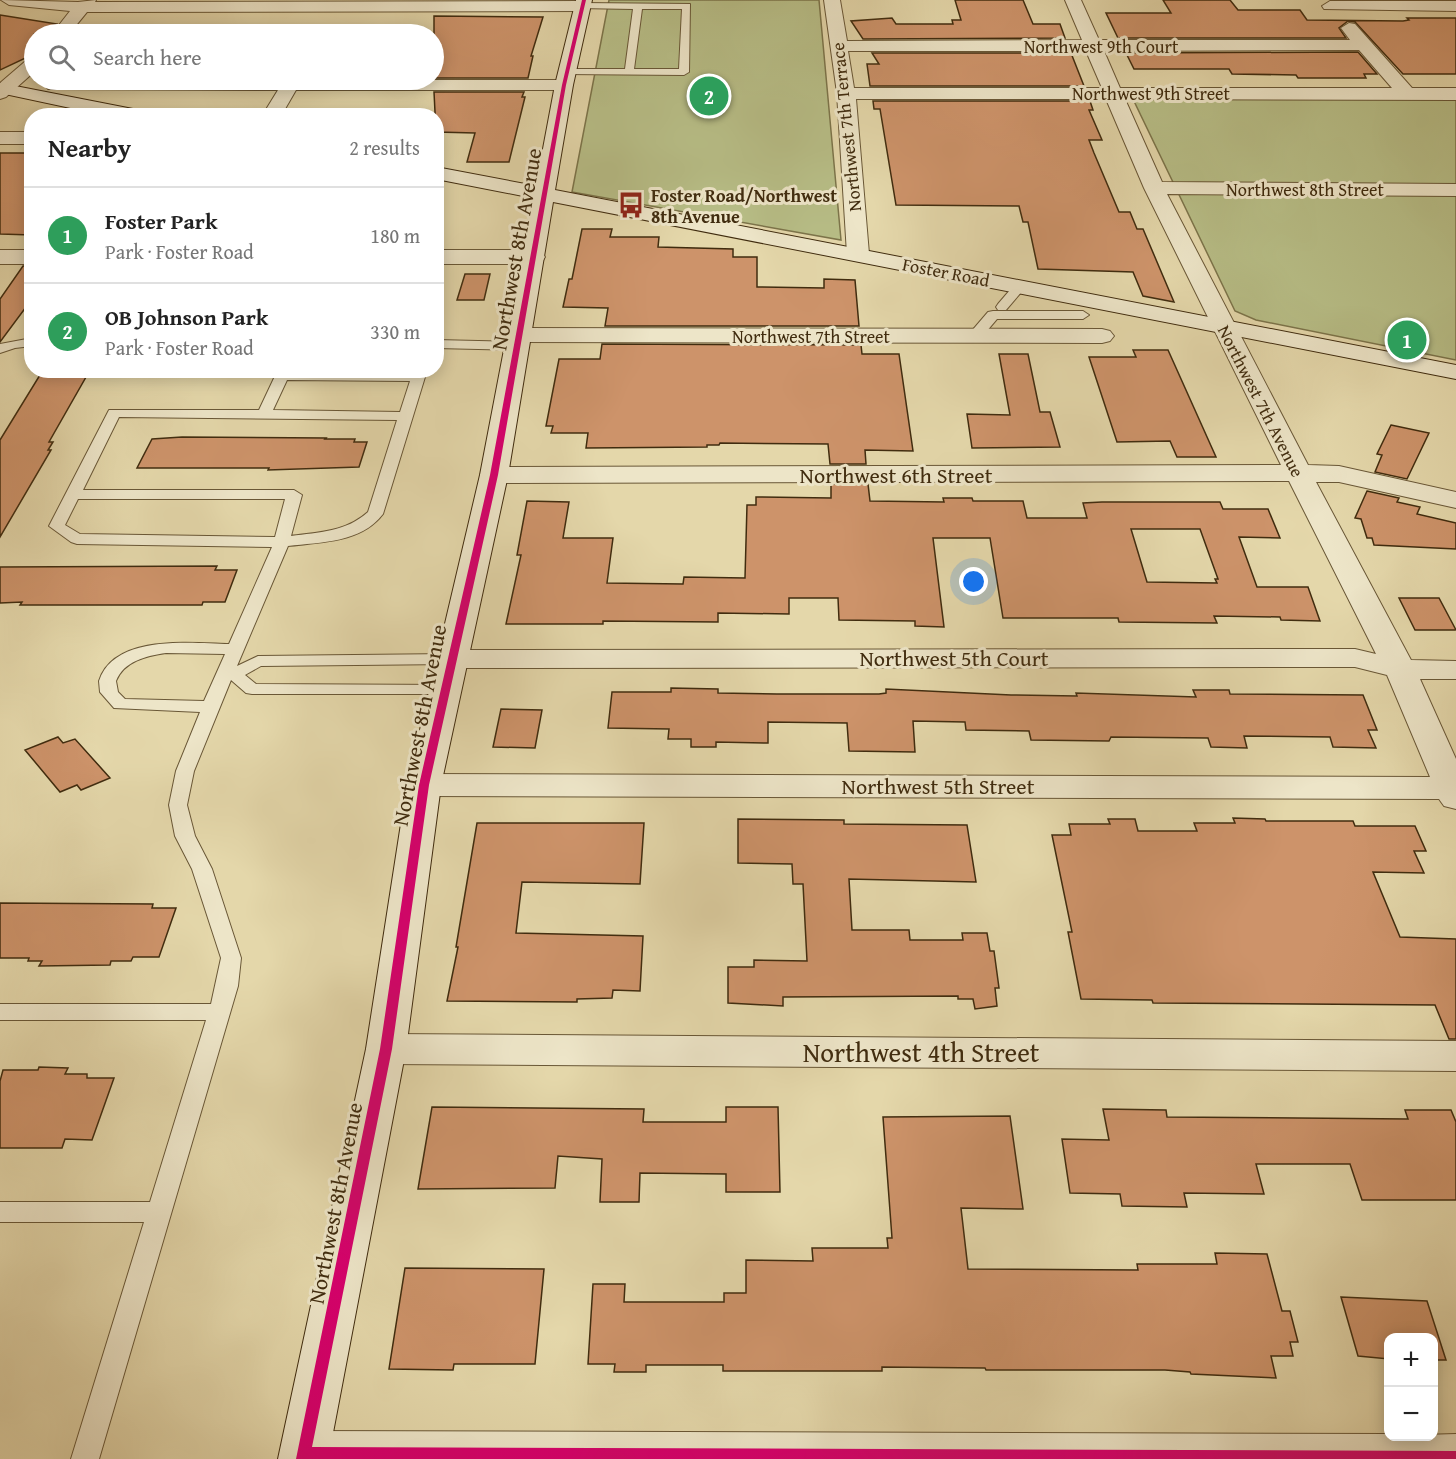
<!DOCTYPE html>
<meta charset="utf-8">
<style>
:root{--surface:#fff;--page:#f2f2f2;--text:#222;--muted:#767676;--line:#e0e0e0;--accent:#8f2418}
body{margin:0;font-family:"Gentium Book Plus",serif;background:var(--page);color:var(--text)}
.controls{position:absolute;right:18px;bottom:18px;display:grid;overflow:hidden;border-radius:12px;box-shadow:0 3px 15px #0003}
.controls button{width:54px;height:54px;display:grid;place-items:center;padding:0;border:0;border-bottom:2px solid var(--line);background:var(--surface);color:var(--text);font:30px sans-serif}
.you{position:absolute;left:974px;top:582px;width:21px;height:21px;margin:-15px;border:4px solid #fff;border-radius:50%;background:#1a73e8;box-shadow:0 0 0 9px #1a73e833}
.badge{display:grid;place-items:center;width:39px;height:39px;border-radius:50%;background:var(--accent);color:#fff;font-size:20px;font-weight:700}
.pin{position:absolute;translate:-50% -50%;border:3px solid #fff;box-shadow:0 2px 6px #0006}
.list{margin:0;padding:0;list-style:none}
h2{display:flex;justify-content:space-between;align-items:center;height:78px;margin:0;padding:0 24px;font-size:26px}
h2 small{font-size:20px;font-weight:400;color:var(--muted)}
.list li{display:grid;grid-template-columns:39px 1fr auto;gap:18px;align-items:center;box-sizing:border-box;height:96px;padding:0 24px;border-top:2px solid var(--line)}
.list b{display:block;font-size:22px;white-space:nowrap}
.list p{margin:0;font-size:20px;white-space:nowrap;color:var(--muted)}
.list em{font-size:20px;font-style:normal;color:var(--muted)}
.icon{flex:none;width:33px;height:33px;fill:none;stroke:currentColor;stroke-width:2;stroke-linecap:round;stroke-linejoin:round}
.map{position:relative;flex:none;width:1456px;height:1459px;overflow:hidden}
.search{position:absolute;background:var(--surface);box-shadow:0 3px 15px #0003;left:24px;top:24px;width:420px;height:66px;display:flex;align-items:center;gap:15px;box-sizing:border-box;padding:0 21px;border-radius:33px;color:var(--muted);font-size:22px}
.panel{position:absolute;background:var(--surface);box-shadow:0 3px 15px #0003;left:24px;top:108px;width:420px;height:270px;border-radius:24px}
.map>svg:first-child{display:block}
</style>
<div class="map">
<svg width="1456" height="1459" viewBox="0 0 1456 1459">
<rect width="100%" height="100%" fill="#e4d7aa"/>
<filter id="stains"><feTurbulence type="fractalNoise" baseFrequency=".00333" numOctaves="4"/><feColorMatrix values="0 0 0 0 .2 0 0 0 0 .09 0 0 0 0 .02 0 0 0 .5 -.17"/></filter>
<radialGradient id="worn" r=".72"><stop offset=".6" stop-color="#630" stop-opacity="0"/><stop offset="1" stop-color="#630" stop-opacity=".3"/></radialGradient>
<path fill="#b7bd86" stroke="#7c744a" stroke-width="1.5" d="M609 0H819L841 240 572 192Z
M1132 97 1456 98V360L1256 320 1235 311Z"/>
<path fill="#cd936a" stroke="#402c0f" stroke-width="1.5" fill-rule="evenodd" d="M955 0H1023L1033 24H1060L1065 38 863 39 851 21 892 18 896 24H953L952 20H961Z
M1163 0H1230L1238 10H1300L1307 20 1403 21 1409 20 1407 18H1456V74H1403L1355 22 1348 21 1339 28 1346 38H1118L1106 13H1171Z
M0 15 57 24 50 34H34V54L0 70Z
M434 16 543 17 531 56H533L528 78H434Z
M1358 52 1377 74H1364L1366 78H1298L1296 75 1232 74 1229 69H1134L1126 53Z
M872 53H1071L1084 86H870L867 64H879Z
M434 92H524L522 97H525L509 162H467L475 133 436 132Z
M873 101H1090L1093 110H1089L1102 140H1089L1094 153 1119 212H1130L1137 229H1143L1174 302 1143 296 1133 272 1038 269 1028 222H1023L1019 206 896 205 880 109H874Z
M0 153H32V235L0 234Z
M582 229H612L610 237H659L658 247 733 249V257H757V287L824 288V279L855 280 859 326H605L608 308 563 307 569 279H572Z
M23 266H32V299L0 342V299Z
M465 274H490L484 300H457Z
M602 344 861 345 862 354H899L913 451 865 450 866 464H830L828 444 720 443 719 445H707V447L586 448 588 433H551L553 426H546L559 359H600Z
M1133 350H1168L1216 457H1177L1170 441 1117 442 1089 357H1136Z
M999 354H1028L1040 412H1050L1060 447 972 448 967 414 1010 415Z
M43 370H90L49 442H53L48 450H51L0 537V440Z
M1391 425 1429 433 1407 479 1375 472 1382 455 1377 454Z
M182 437 326 438 325 439H355L354 442H367L359 467 268 470 269 468H137L152 439Z
M831 484H868L870 501 944 502 943 498H972L973 501H1023L1027 518H1087L1083 503 1102 502H1220L1223 509H1268L1280 538 1239 537 1257 587H1308L1320 621 1281 620 1280 617 1214 616 1217 623 1119 622 1118 618H1003L990 538H933L944 627 915 626V621L839 620 838 598H789V614L718 613V622L603 621V624H506L521 555H517L527 501 569 502 563 538H613L607 583 683 584 684 577 745 578 747 505H756V497L831 498ZM1131 529H1200L1218 579H1215L1217 583 1147 582Z
M1367 491 1399 498 1397 502 1420 507 1417 514 1456 523V549L1374 545 1372 538H1367L1361 519 1355 518Z
M217 566 215 570H237L225 602H203L202 605H20L22 602 0 603V567Z
M1399 598H1439L1456 630H1415Z
M671 688 718 689V693L777 694H879L886 693V689L1011 695 1077 696 1076 693 1196 697 1193 690H1229L1230 694 1363 695 1377 730H1368L1376 748 1333 747 1330 737 1244 736 1247 748 1211 747 1208 738 1111 737 1109 741 1031 740 1029 731 966 730 965 722 913 721 915 752 849 751 847 723 768 722V743L716 742V747H691V739H668L669 729 608 728 612 692H671Z
M501 709 542 710 535 748 493 747Z
M58 737 63 743 75 739 110 778 81 790 77 785 60 792 25 750Z
M1233 818 1265 819 1266 821H1353L1355 826H1415L1426 851H1414L1424 873 1373 872 1400 937 1456 939V1039H1449L1435 1005 1153 1003 1152 1000 1081 999 1068 932H1072L1052 835H1071L1069 824H1110L1108 819H1135L1138 831H1197L1194 823H1235Z
M738 819 844 820V824L967 825 976 882 849 879 852 930H909L910 940H963L962 933H987L990 951H994L999 988H995L997 1006 975 1009 973 999H958V996L783 997V1006L728 1003V967H754V960L807 961 803 884H793L792 864 738 863Z
M477 823H644L640 884 522 882 516 933 643 936 640 991 613 990 612 998 577 999V1002L447 1001 458 947H456Z
M0 903 153 904 152 908H176L159 957H133L131 961H111L110 965 39 966 42 961H28L29 958H0Z
M39 1067 68 1068 65 1074H87V1078H114L92 1140 65 1139 62 1148H0V1081L3 1070H38Z
M432 1107 644 1109 643 1122H726V1107H778L780 1192H726V1174L640 1173 639 1202H600L602 1159 558 1156 555 1188 418 1189Z
M1103 1109 1166 1110 1167 1117 1408 1119 1405 1110H1451L1456 1122V1200H1362L1350 1164H1256L1264 1194 1184 1193 1187 1207 1122 1206 1120 1194 1070 1193 1062 1139 1109 1140Z
M1010 1116 1023 1209 961 1208 968 1269 1138 1270 1137 1264H1217L1215 1253 1267 1254 1282 1311H1290L1298 1342H1290L1293 1356H1271L1276 1378 1191 1374 1190 1372 1165 1370H986L985 1368 882 1367V1371H723V1365H646V1372H614L615 1364H588L593 1284H625L624 1302H724V1293H746V1260L813 1261 812 1248H888L887 1238H892L883 1117Z
M405 1268 544 1269 535 1364H454L453 1370 389 1369Z
M1341 1297 1427 1301 1446 1360H1434V1338H1389V1359L1358 1356Z"/>
<g fill="none" stroke-linecap="round" stroke-linejoin="round">
<g stroke="#695736" stroke-width="2">
<path id="lane" d="M581 3 690 4 689 72 684 75 564 74V70L567 69H625L633 9 578 8V4ZM642 9H682L679 69H634Z
M1020 282 1026 286 1024 289 1006 310H998L996 307 998 304 1016 283Z
M993 311H1083L1089 315 1083 319H997L980 339H970L968 336 970 333 988 312Z
M32 338V346L15 348 0 353V344Z
M436 340 519 342 526 346 519 350 436 348Z
M282 372 418 373 425 377 383 514C361 543 321 542 288 546L237 666 258 656 451 654 457 655 460 659 457 663 451 664 261 666 245 675 256 684 450 685 453 689 450 693 444 694H252L246 693 231 680 194 771 187 805 195 836 212 869 241 958 238 986 99 1459H71L144 1222H0V1202H150L206 1020H0V1004H211L221 958 192 869 175 836 169 805 176 771 200 712 114 708 100 692 99 681C114 634 191 643 229 644L272 547 77 544 71 542 49 526 109 410H259L275 376ZM287 380 410 381 400 412 273 410ZM119 417 397 420 368 512C346 532 319 532 291 536L302 495 294 490H83ZM78 499H285L275 537 80 534 65 525ZM166 653 225 654 204 701 125 699 118 692 116 681C124 661 146 656 166 653Z"/>
</g>
<g stroke="#695736" stroke-width="2">
<path id="street" d="M1 0 78 2 96 0 95 2 581 1 589 6 581 11 87 12 69 34H52L70 11 9 5Z
M824 0H840L847 41 1082 40 1065 0H1081L1099 40H1350L1341 28 1349 23 1355 24 1412 88H1456V100L1125 99 1162 182 1456 184V196L1167 194 1308 465 1339 466 1456 492V508L1339 482H1316L1411 660 1456 661V679H1420L1456 759V809L1444 806 1439 799 424 796 412 793 407 785 412 777 424 774 1430 777 1387 675 1355 667 451 668 440 666 435 659 440 652 451 650 1355 649 1376 654 1289 481 494 483 484 481 480 475 484 469 494 467 1281 465 1144 188 1106 99H856L869 254 866 259 858 261 850 259 847 254 837 93ZM1359 50 1392 88H1120L1104 51ZM848 51H1086L1102 88H854Z
M1330 1H1456V11L1324 9 1322 6Z
M34 58V72L6 97 0 99V83L28 59Z
M54 80H564L570 81 573 85 570 89 564 90H296L281 116H262L278 90 48 89 45 85 48 81Z
M0 132H32V144H0Z
M0 250H32V264H0Z
M436 250H534L542 252 545 257 542 262 534 264H436Z
M521 328 1102 329 1110 331 1114 336 1110 341 1102 343 521 342 513 340 509 335 513 330Z
M386 1034 1456 1041V1071L386 1064 372 1059 366 1049 372 1039Z
M305 1431 1388 1434V1436L1456 1434V1459H283L280 1453 287 1437Z"/>
</g>
<g stroke="#402c0f" stroke-width="2">
<path id="secondary" d="M576 0H592L573 85 555 190 1456 365V379L553 202 508 475 441 785 406 1049 328 1459H278L366 1049 407 785 480 475 533 198 436 179V167L536 186 555 85Z
M0 83 138 110 145 112 147 116H108L0 93Z"/>
</g>
<use href="#lane" fill="#ede5c8" fill-rule="evenodd"/>
<use href="#street" fill="#ede5c8" fill-rule="evenodd"/>
<use href="#secondary" fill="#ede5c8" fill-rule="evenodd"/>
<g stroke="#ede5c8" stroke-width="4">
<path id="cycleway" d="M582 0H586L566 85 498 475 429 785 392 1049 312 1447 1456 1451V1459H296L380 1049 419 785 490 475 562 85Z"/>
</g>
<use href="#cycleway" fill="#d6006c" fill-rule="evenodd"/>
</g>
<defs>
<g id="bus-bare" transform="scale(2.07)"><path d="M-5-6H5V4H4V6H2V4H-2V6H-4V4H-5ZM-3.5-4V0h7V-4ZM-3.5 1.2v1.5H-2V1.2ZM2 1.2v1.5H3.5V1.2Z" fill="#8f2418" stroke="#ede5c8" stroke-width="2.5" paint-order="stroke"/></g>
</defs>
<g fill-rule="evenodd">
<use href="#bus-bare" x="631" y="205"/>
</g>
<g text-anchor="middle" dominant-baseline="central" stroke-width="6" stroke-linejoin="round" paint-order="stroke">
<g font-size="18" fill="#402c0f" stroke="#ede5c8">
<text x="1101" y="46">Northwest 9th Court</text>
<text x="1151" y="93">Northwest 9th Street</text>
<text transform="translate(846 127) rotate(-96)">Northwest 7th Terrace</text>
<text x="1305" y="189">Northwest 8th Street</text>
<text transform="translate(946 272) rotate(11)">Foster Road</text>
<text x="811" y="336">Northwest 7th Street</text>
<text transform="translate(1261 401) rotate(63)">Northwest 7th Avenue</text>
</g>
<g font-size="18" font-weight="bold" fill="#402c0f" stroke="#ede5c8" text-anchor="start">
<text x="651" y="195">Foster Road/Northwest<tspan x="651" dy="21">8th Avenue</tspan></text>
</g>
<g font-size="22" fill="#402c0f" stroke="#ede5c8">
<text transform="translate(516 249) rotate(-80)">Northwest 8th Avenue</text>
<text x="896" y="475">Northwest 6th Street</text>
<text x="954" y="658">Northwest 5th Court</text>
<text transform="translate(419 725) rotate(-79)">Northwest 8th Avenue</text>
<text x="938" y="786">Northwest 5th Street</text>
<text transform="translate(335 1203) rotate(-79)">Northwest 8th Avenue</text>
</g>
<g font-size="27" fill="#402c0f" stroke="#ede5c8">
<text x="921" y="1052">Northwest 4th Street</text>
</g>
</g>
<rect width="100%" height="100%" filter="url(#stains)"/>
<rect width="100%" height="100%" fill="url(#worn)"/>
</svg>
<div class="controls">
<button>+</button>
<button>−</button>
</div>
<div class="you"></div>
<div class="pin badge" style="left:1407px;top:340px;background:#2e9e5b">1</div>
<div class="pin badge" style="left:709px;top:96px;background:#2e9e5b">2</div>
<div class="search"><svg class="icon" aria-label="search" viewBox="0 0 24 24"><circle cx="10" cy="10" r="6"/><path d="M15 15l6 6"/></svg>Search here</div>
<section class="panel">
<h2>Nearby<small>2 results</small></h2>
<ul class="list">
<li><span class="badge" style="background:#2e9e5b">1</span><div><b>Foster Park</b><p>Park · Foster Road</p></div><em>180 m</em></li>
<li><span class="badge" style="background:#2e9e5b">2</span><div><b>OB Johnson Park</b><p>Park · Foster Road</p></div><em>330 m</em></li>
</ul>
</section>
</div>
